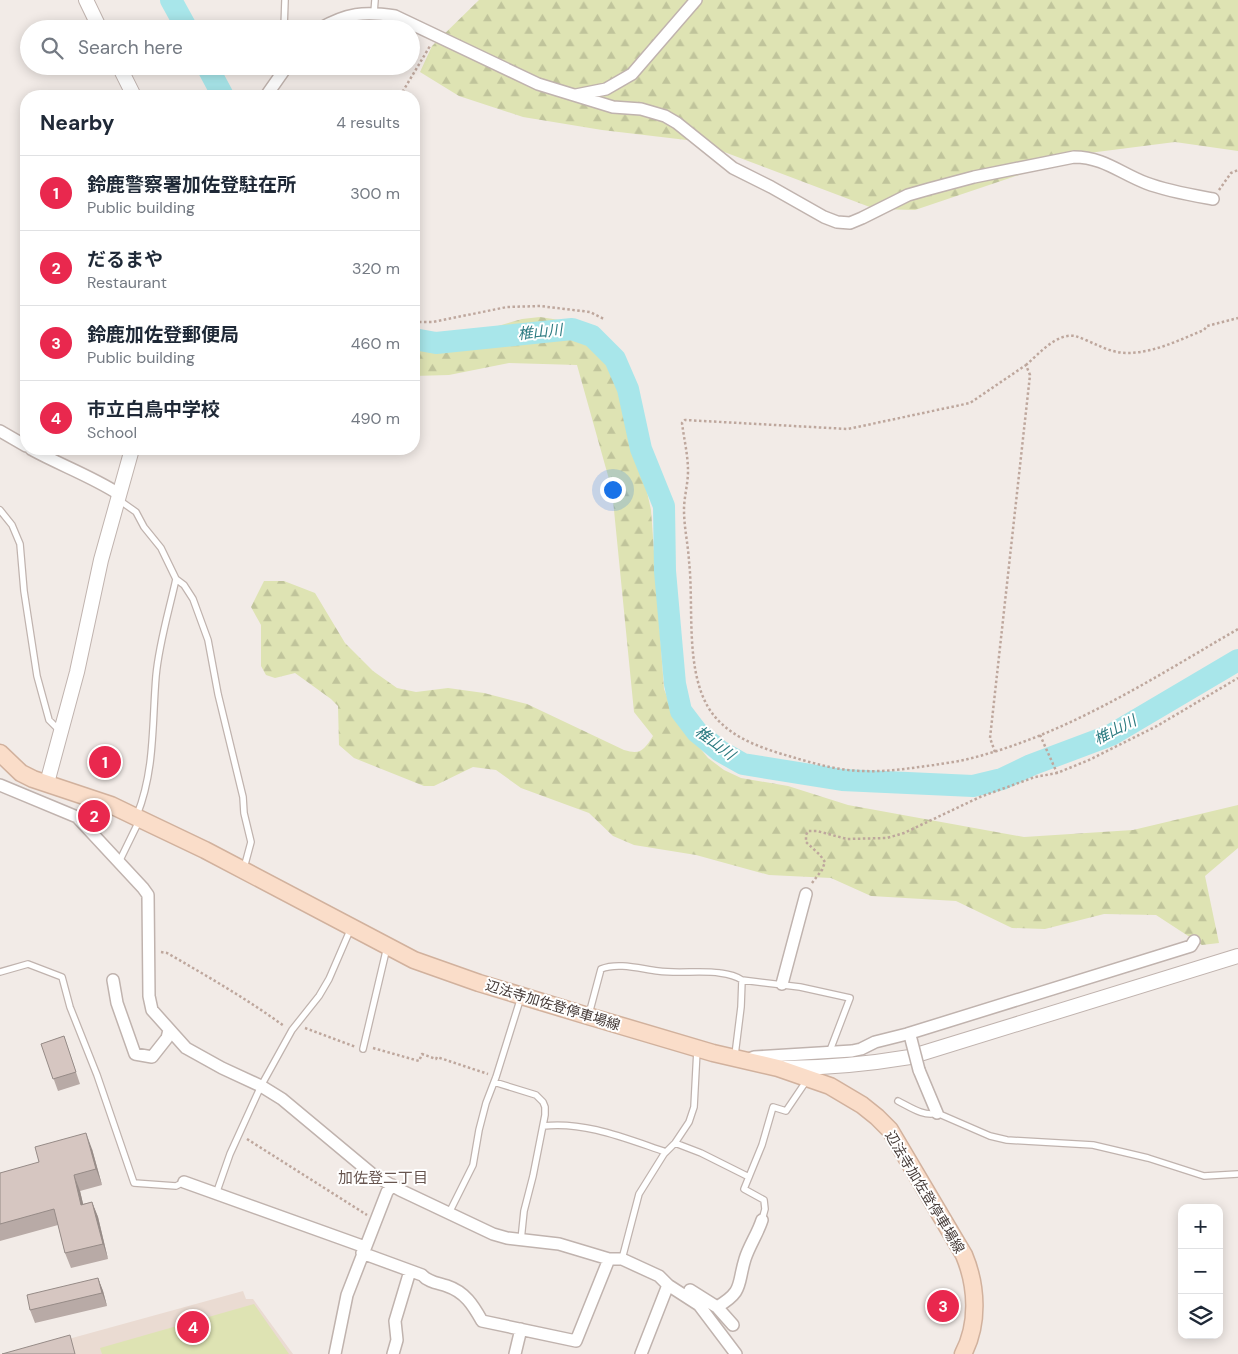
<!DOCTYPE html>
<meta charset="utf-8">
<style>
:root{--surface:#fff;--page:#f6f6f7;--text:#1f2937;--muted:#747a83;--line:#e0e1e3;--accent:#e9284e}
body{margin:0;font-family:"DM Sans","Noto Sans JP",sans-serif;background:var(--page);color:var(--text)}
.controls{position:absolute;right:15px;bottom:15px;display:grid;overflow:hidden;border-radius:10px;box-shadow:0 2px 12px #0003}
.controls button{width:45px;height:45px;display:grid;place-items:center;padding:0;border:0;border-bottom:1px solid var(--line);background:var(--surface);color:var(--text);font:25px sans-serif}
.you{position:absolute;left:612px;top:489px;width:18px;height:18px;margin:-12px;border:4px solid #fff;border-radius:50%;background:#1a73e8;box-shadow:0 0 0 8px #1a73e833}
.badge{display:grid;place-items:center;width:32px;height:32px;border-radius:50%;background:var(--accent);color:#fff;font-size:16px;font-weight:700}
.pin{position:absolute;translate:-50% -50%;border:2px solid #fff;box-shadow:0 1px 5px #0006}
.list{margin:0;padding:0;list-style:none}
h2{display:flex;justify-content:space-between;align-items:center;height:65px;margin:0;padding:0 20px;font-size:21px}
h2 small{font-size:16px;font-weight:400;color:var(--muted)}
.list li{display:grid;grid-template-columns:32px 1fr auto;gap:15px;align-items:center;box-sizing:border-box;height:75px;padding:0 20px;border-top:1px solid var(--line)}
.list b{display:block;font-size:19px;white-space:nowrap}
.list p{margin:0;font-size:16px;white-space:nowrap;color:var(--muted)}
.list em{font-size:16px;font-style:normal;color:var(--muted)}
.icon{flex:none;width:28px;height:28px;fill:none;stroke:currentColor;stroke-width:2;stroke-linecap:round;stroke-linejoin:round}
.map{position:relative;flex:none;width:1238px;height:1354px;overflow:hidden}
.search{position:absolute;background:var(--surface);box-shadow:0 2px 12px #0003;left:20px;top:20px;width:400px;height:55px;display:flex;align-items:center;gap:12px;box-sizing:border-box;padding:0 18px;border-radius:28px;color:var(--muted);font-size:19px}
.panel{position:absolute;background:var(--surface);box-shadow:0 2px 12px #0003;left:20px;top:90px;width:400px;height:365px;border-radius:20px}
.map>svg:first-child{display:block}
</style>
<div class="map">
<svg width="1238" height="1354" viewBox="0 0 1238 1354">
<defs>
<pattern id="forest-firs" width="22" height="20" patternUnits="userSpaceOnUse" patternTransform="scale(1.25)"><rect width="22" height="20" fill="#dee3b3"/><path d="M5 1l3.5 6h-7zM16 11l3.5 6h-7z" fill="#c0c49b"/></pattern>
</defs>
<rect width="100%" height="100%" fill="#f2ebe7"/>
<path fill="#eadbd2" d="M243 1291 246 1299H253L293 1354H14Z"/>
<path fill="url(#forest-firs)" d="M479 0H1238V151L1175 142 1081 154 915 210 875 209 695 141 602 130 523 117 459 96 420 72 432 46Z
M540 317 579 323 609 351 620 369 651 510 664 689 672 709 682 726 708 758 724 770 741 778 788 786 848 805 1024 837 1133 830 1238 805V848L1205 876 1219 943 1202 945 1156 915 1104 914 1045 929 1012 928 956 901 871 896 831 878 769 875 696 855 634 845 613 836 589 813 521 788 496 770 473 767 434 786H424L354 758 339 745 338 706 331 699 295 673 275 678 266 675 261 666V625L251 607 264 581H284L315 593 345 643 373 671 397 688 416 692 448 688 484 693 527 704 624 750C641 755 644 750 653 736L634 712 612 490 577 365 509 363 449 375 414 376V350L522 319Z"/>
<path fill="#dee3b3" d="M254 1304 289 1354H102L100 1348Z"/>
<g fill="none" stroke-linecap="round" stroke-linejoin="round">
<path stroke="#a8e6ea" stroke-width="22" d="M171 0 187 29
M207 66 223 96
M414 339 436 343 572 329 592 336 615 359 628 389 641 449 664 506 665 571 675 684 681 711 697 732 720 751 743 764 842 780 973 786 1002 779 1031 765 1111 735 1238 660"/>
<g stroke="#c0b3ae" stroke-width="8">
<path id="service" d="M374 13 375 0
M284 29 285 0
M119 500 136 512 144 527 161 548 176 579 184 585 193 599 208 640 218 694 243 797 244 813 251 842 244 868
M0 510 12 525 20 544 24 591 37 676 49 720 60 731
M137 815C155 770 152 724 156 676 159 643 169 611 176 579
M119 862 139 821
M0 972 28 964 62 977 70 1007 97 1075 134 1183 176 1186 184 1182
M742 980 800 987 850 998 829 1053
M589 1014 601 969C618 962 641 969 658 971 679 974 700 970 720 973 728 974 736 976 742 980L741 1007 735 1055
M363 1049 387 947
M494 1082 536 1095 543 1102 545 1107V1115L533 1176 524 1211 521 1240
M898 1101C910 1107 924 1117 937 1113L990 1136 1007 1140 1093 1145 1148 1158 1204 1176 1238 1174
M543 1126C585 1121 627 1139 666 1152
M675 1143 701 1153 749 1177
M216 1194 230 1154 261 1086 292 1030 319 996 329 979 351 928
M449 1213 473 1165 479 1130 486 1103 496 1077 521 997
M762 1220 765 1209 764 1200 744 1189 762 1145 773 1107 786 1111 807 1080
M622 1259 639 1194 664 1154 675 1143 689 1122 694 1107 697 1050"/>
</g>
<g stroke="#c0b3ae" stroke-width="14">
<path id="minor" d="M319 29C347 13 364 11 395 16L538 84 613 107 641 109 665 116 677 123 733 168 771 187 824 217 837 222 850 223 862 218 908 195 929 189 974 177 1074 157C1103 157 1120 173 1146 183 1167 191 1191 195 1213 199
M576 95 606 89 632 74 696 0
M266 96 287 66
M0 431 26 446
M31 449C60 465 91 476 119 494
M0 785 77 817 143 888 148 895 149 996 152 1010 186 1048 222 1068 261 1086 282 1099 372 1174 400 1190 493 1234 507 1238 559 1244 609 1259H622L659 1276 668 1285 641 1354
M113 980 117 1003 135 1054 152 1057 167 1038 169 1030
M782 984 806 894
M749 1059 754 1057 852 1051 861 1049 875 1042 907 1034 1191 946 1194 941
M919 1070 937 1113
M184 1182 365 1247
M362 1253 422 1275C428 1282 438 1283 447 1286 465 1292 473 1305 482 1321L576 1341 609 1259
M668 1285 699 1305 736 1354
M690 1290 717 1307 733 1325
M717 1307C744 1291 737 1285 745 1259 749 1246 758 1233 762 1220
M335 1354 347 1295 387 1192 392 1185
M393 1354 397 1340 395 1321 410 1271
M515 1354 521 1329"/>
</g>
<g stroke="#c0b3ae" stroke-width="16">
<path id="tertiary" d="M86 0 100 29
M119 66 134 96
M47 783 77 672 101 560 132 449
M785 1068C827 1068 868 1064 910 1057L1238 956"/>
</g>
<g stroke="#d1b19d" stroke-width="19">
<path id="secondary" d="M0 753 21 773 33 779 111 805 140 819 205 850 414 960 479 983 588 1016 713 1053 778 1068 830 1086 862 1105 877 1117 890 1130 964 1255C977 1286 979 1324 963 1354"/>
</g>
<path stroke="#bea79d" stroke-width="2.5" stroke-dasharray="2.5 2.5" stroke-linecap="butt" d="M400 96 430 46
M1219 190 1231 173 1238 170
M414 322H433L507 307 540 306 590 312 604 319
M1026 365C1039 354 1056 333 1075 336 1082 338 1090 342 1097 345 1106 349 1116 353 1127 353 1154 353 1179 340 1204 330L1207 326 1238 318
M1040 735 1057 773 1089 760 1157 726 1238 678
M995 752 990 738 1030 375 1026 365 970 403 848 429 685 420 682 423C684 439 688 455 688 471 688 484 684 497 684 510 684 527 688 544 689 561 694 606 685 667 708 707 726 737 761 748 792 757 816 764 840 771 865 771 888 772 911 768 934 765 945 763 957 762 968 759 1066 735 1152 679 1238 629
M812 883 822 870 825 862 820 855 806 842V835L808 831H817L847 839 887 838 904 833 980 797 1035 777 1057 773
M161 952 167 953C207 976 247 999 284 1026
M305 1028 356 1047
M373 1048 419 1061 422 1054 436 1059 437 1057 488 1074
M247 1139 367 1215"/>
<use href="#service" stroke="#fff" stroke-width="5.5"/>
<use href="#minor" stroke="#fff" stroke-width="11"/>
<use href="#tertiary" stroke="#fff" stroke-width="14"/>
<use href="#secondary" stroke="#faddc9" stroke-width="16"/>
<g stroke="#c0b3ae" stroke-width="14" stroke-linecap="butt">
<path id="minor-bridge" d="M911 1039 919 1070"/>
</g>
<use href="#minor-bridge" stroke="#fff" stroke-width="11"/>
</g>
<path fill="#b8aaa6" d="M64 1036 80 1084 58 1091 41 1044Z
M92 1149 102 1185 80 1191 83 1204 92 1202 98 1217 108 1259 71 1268 65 1253 58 1225 0 1241V1173Z
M98 1278 103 1291 107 1306 35 1323 30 1310Z"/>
<path fill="#968b87" d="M86 1133 92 1149 102 1185 96 1169Z
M74 1175 80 1191 87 1220 81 1205Z
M92 1202 98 1217 108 1259 103 1244Z
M98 1278 103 1291 107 1306 102 1293Z"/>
<path fill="#d6c6c1" stroke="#968b87" d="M64 1036 76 1072 53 1079 41 1044Z
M86 1133 96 1169 74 1175 81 1205 92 1202 103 1244 65 1253 54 1209 0 1224V1173L39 1162 35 1147Z
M98 1278 102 1293 30 1310 27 1295Z
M70 1335 75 1354H2Z"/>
<g text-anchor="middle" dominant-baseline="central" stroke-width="4" stroke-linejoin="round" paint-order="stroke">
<g font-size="14" fill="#453a37" stroke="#fff">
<text transform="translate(553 1005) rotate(17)">辺法寺加佐登停車場線</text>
<text transform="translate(925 1192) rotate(59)">辺法寺加佐登停車場線</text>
</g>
<g font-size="15" font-style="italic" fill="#2e7c82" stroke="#fff">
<text transform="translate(540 332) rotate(-6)">椎山川</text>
<text transform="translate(1115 730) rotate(-27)">椎山川</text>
<text transform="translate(715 743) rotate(37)">椎山川</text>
</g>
<g font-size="15" fill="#67554f" stroke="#fff">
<text x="383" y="1178">加佐登二丁目</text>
</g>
</g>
</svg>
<div class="controls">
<button>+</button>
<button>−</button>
<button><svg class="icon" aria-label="layers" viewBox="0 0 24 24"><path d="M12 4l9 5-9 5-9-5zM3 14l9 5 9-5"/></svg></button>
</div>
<div class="you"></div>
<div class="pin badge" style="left:105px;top:762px">1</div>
<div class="pin badge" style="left:94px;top:816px">2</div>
<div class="pin badge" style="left:943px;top:1306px">3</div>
<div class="pin badge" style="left:193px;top:1327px">4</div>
<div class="search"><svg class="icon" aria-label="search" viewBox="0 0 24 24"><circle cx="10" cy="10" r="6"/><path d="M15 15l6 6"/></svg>Search here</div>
<section class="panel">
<h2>Nearby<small>4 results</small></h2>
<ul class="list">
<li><span class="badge">1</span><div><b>鈴鹿警察署加佐登駐在所</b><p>Public building</p></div><em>300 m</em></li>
<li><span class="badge">2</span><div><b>だるまや</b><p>Restaurant</p></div><em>320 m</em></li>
<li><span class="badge">3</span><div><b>鈴鹿加佐登郵便局</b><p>Public building</p></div><em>460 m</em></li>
<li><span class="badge">4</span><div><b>市立白鳥中学校</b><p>School</p></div><em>490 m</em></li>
</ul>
</section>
</div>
